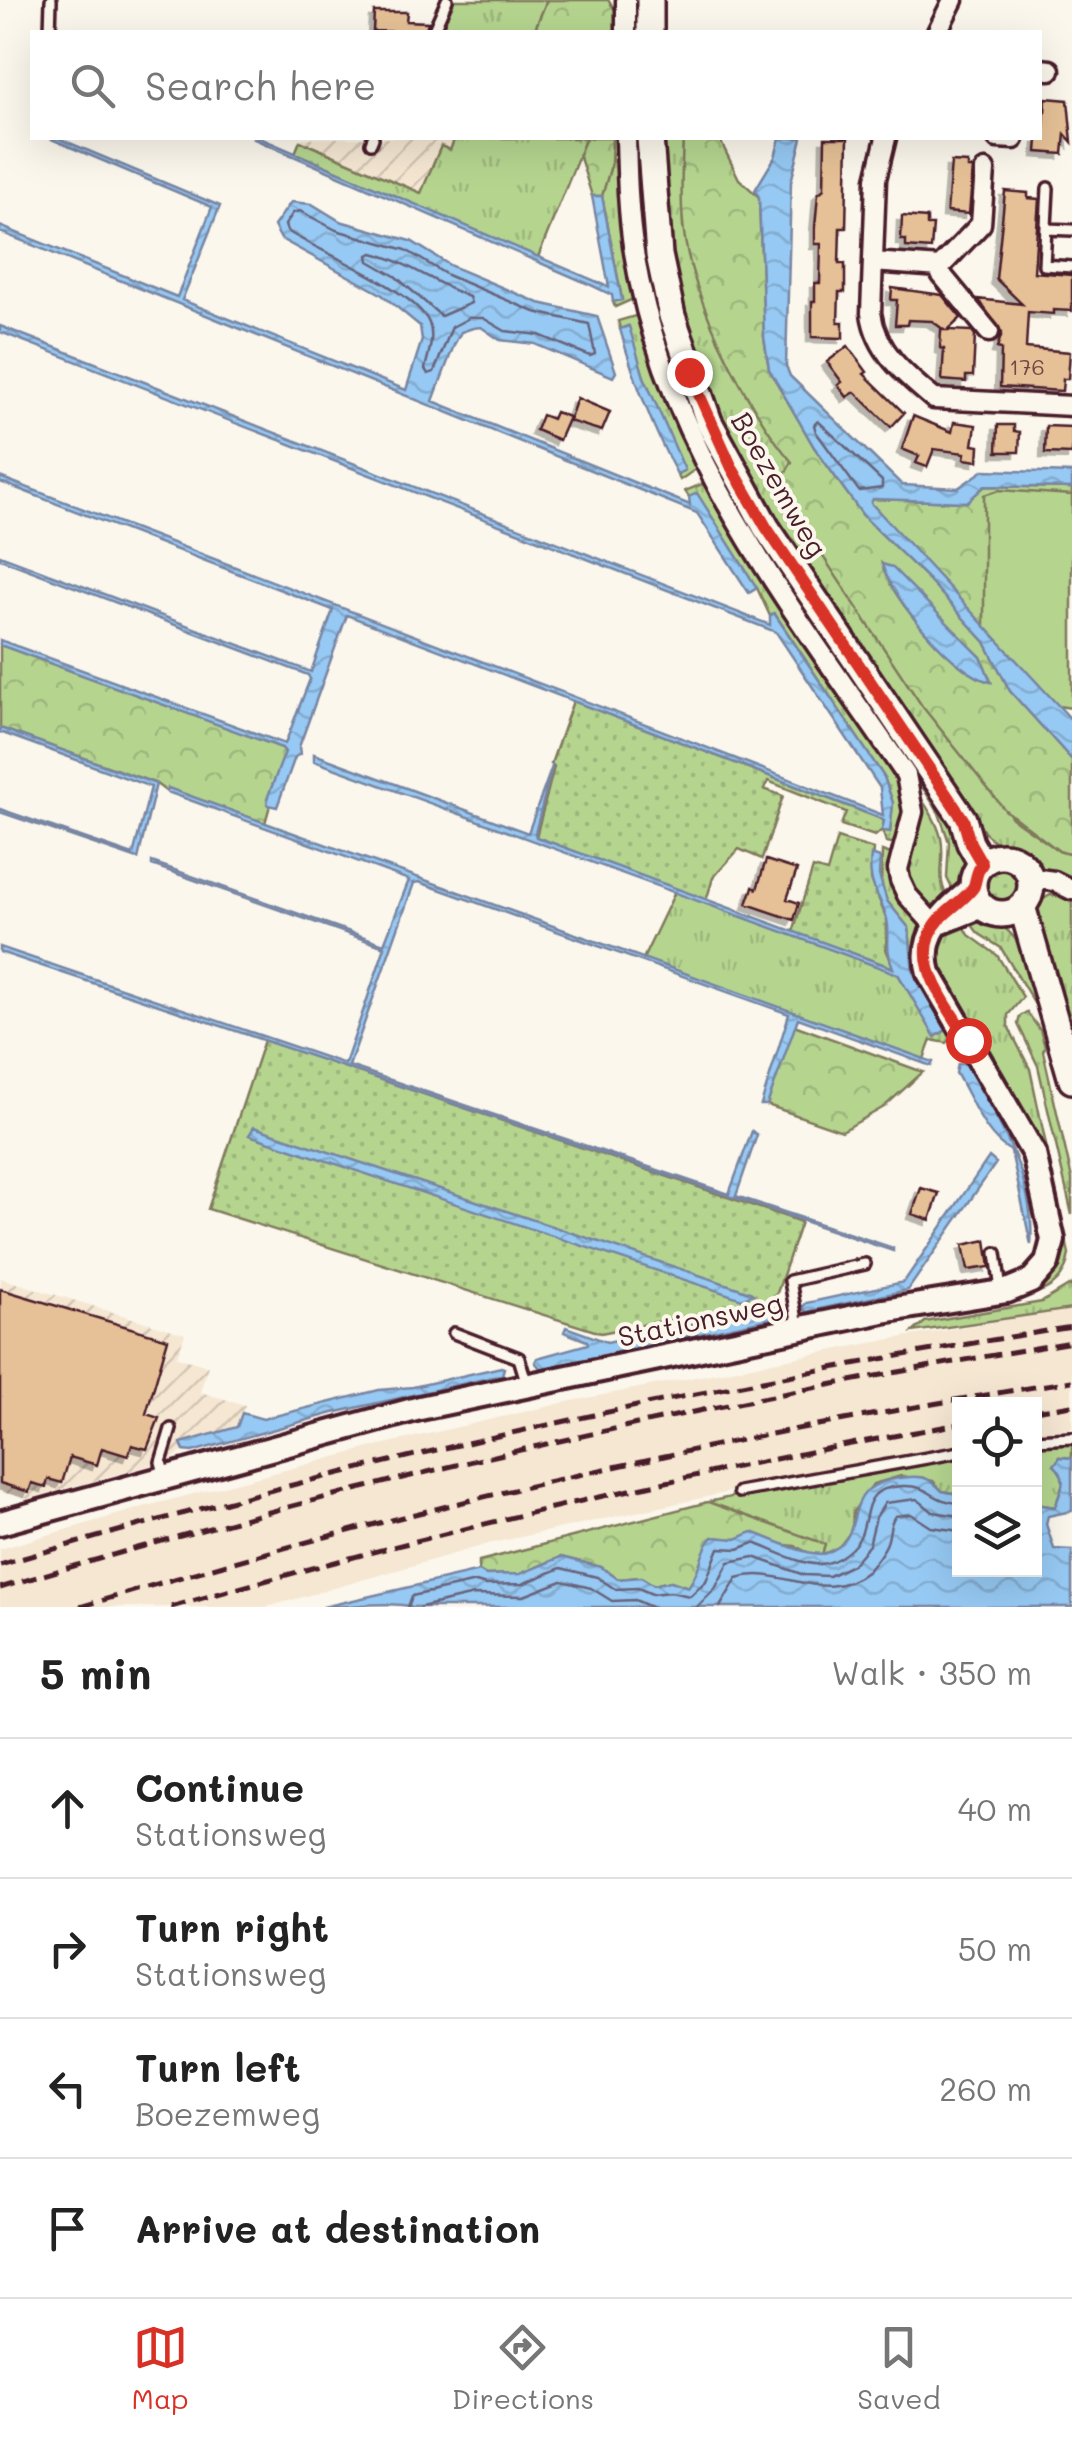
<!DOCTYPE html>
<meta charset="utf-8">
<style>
:root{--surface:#fff;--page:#f2f2f2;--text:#222;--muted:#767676;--line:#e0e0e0;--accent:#d93025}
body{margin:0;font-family:Mali,sans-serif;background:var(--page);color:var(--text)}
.controls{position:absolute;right:30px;bottom:30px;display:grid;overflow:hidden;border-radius:0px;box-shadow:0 10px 40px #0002}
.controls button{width:90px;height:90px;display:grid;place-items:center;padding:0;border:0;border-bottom:2px solid var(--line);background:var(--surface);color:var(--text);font:50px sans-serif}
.stop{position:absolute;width:30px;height:30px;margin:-22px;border:8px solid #d93025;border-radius:50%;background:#fff}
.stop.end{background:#d93025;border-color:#fff;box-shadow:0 2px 10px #0008}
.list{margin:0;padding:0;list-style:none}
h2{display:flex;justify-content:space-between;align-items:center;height:130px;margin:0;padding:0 40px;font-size:42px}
h2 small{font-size:32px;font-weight:400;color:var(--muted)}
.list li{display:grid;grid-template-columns:65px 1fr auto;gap:30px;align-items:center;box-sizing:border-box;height:140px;padding:0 40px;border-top:2px solid var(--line)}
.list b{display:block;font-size:38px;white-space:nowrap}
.list p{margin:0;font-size:32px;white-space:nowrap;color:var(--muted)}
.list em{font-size:32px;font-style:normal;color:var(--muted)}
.icon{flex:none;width:55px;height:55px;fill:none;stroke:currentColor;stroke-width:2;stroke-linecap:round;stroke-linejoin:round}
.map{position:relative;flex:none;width:1072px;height:1607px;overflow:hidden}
.search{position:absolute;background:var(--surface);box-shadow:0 10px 40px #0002;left:30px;right:30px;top:30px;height:110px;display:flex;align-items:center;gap:25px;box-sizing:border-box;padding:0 35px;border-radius:0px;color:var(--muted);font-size:38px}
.sheet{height:690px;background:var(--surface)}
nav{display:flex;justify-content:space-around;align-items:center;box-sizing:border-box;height:140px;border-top:2px solid var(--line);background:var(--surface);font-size:28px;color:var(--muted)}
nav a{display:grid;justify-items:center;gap:5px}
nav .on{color:var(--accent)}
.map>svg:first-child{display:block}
</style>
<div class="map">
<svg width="1072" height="1607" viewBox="0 0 1072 1607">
<defs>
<pattern id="industrial-furrows" width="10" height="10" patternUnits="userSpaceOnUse" patternTransform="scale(2.5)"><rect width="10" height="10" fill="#f5e7d2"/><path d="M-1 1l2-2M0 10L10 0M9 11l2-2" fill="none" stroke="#d4c6b4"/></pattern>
<pattern id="grass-tufts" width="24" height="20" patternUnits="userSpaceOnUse" patternTransform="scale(2.5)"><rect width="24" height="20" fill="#b5d58f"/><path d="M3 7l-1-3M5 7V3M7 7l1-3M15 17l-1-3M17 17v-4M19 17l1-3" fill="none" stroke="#9db67c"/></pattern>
<pattern id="forest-crowns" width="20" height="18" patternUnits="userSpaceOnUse" patternTransform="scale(2.5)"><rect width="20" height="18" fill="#b5d58f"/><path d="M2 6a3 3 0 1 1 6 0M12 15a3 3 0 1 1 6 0" fill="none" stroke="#9db67c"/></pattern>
<pattern id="garden-dots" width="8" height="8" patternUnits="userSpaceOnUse" patternTransform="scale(2.5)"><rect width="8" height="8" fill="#b5d58f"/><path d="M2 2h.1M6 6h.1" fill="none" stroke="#9db67c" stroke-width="1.8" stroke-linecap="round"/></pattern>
<pattern id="water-waves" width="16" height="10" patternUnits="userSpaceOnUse" patternTransform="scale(2.5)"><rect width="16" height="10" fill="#96c9f3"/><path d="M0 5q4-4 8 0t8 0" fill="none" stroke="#83acd0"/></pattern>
<filter id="shadow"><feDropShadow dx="-5" dy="5" stdDeviation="0" flood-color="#0004"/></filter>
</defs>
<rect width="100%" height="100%" fill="#fbf7ec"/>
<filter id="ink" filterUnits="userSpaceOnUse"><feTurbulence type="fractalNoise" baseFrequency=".01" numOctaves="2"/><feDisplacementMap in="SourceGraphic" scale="20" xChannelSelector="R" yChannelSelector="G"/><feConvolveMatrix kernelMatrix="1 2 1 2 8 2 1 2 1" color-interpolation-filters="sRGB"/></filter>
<g filter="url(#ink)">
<path fill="#f5e7d2" d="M1072 1309V1428L1035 1434 1034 1404H960L959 1447 865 1463 492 1543 267 1607H0V1549L147 1506 385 1444 567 1402 886 1340Z"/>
<path fill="url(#industrial-furrows)" d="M302 138H455L450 150 441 147 421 193 300 141Z
M0 1278 185 1334 177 1357 208 1366 200 1392 245 1405 238 1427 182 1443 184 1451 172 1459 28 1499 0 1492Z"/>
<path fill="url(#grass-tufts)" stroke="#807a5d" stroke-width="2.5" d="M454 0H547L535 29 543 32H440Z
M455 138H586L538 257 295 153 300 141 421 193 441 146 450 150Z
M612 138H621L638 297 615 307 613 302 622 299 602 196 611 165Z
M632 138H641L673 348 952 817C965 847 979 868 956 897L947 878 949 842 939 813C839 654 711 509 657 326 639 265 637 201 632 138Z
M658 138H683V226L718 340 746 394 793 462 1012 818 1059 851 1072 855V881L1040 873 1023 855 997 844 985 833 763 505 697 371 666 248Z
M642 314 699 467 680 480 677 474 684 471 644 377 628 326 620 329 618 321Z
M702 484 710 486 899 775 906 807 897 844 886 842 882 830 890 832 893 803 884 777 775 614 770 616 757 588 697 494 689 497 685 491Z
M918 794C927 807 937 821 941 838 946 862 934 879 950 901L943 906 940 900 936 902 938 905C889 900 913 825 918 794Z
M882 851 894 855 921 924 920 933 956 1033 947 1043 931 1040 924 1059 643 959 675 892 898 974 936 1036 946 1030 913 972 909 928 887 901 881 886Z
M1050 895 1072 899V1042L1033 906Z
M976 915C1025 923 1034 978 1043 1018L1001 948 978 933 967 918Z
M961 920 969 935 997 955 1023 997 1008 1015V1026L1030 1069 1069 1254C1064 1290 1037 1295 1006 1299 1052 1285 1057 1280 1059 1232L938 973C936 942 936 939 961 920Z
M1027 1012 1040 1030 1045 1047 1043 1051 1072 1179V1215L1038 1066 1018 1024 1020 1016Z
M1072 1284V1309L913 1332 925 1322 1042 1302Z
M1072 1437V1458L1060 1457 1065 1479 1055 1507 1035 1504 1034 1442Z
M959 1451V1494L942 1491 933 1481 901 1476 873 1484 853 1512 852 1530 839 1547 822 1555 824 1544 708 1502 906 1458Z"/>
<path fill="url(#forest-crowns)" stroke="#807a5d" stroke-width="2.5" fill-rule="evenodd" d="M547 0H608L616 11 615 32H543L535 29Z
M586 138H612L611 165 602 196H592L579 154Z
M683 138H719L739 179 759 197 764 337 769 369 814 447 864 517 928 579 985 642 1010 691 1072 760V855L1059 851 1005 810 922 706 777 487 792 462C747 410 688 292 683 223 680 195 682 166 683 138ZM882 564 981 657 991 682C958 677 889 597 882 564Z
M985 486 1072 488 1064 704 1058 706 870 503 872 499 966 502Z
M0 645 282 748 285 752 265 823 170 789 167 792 155 783 0 728Z
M794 1025 923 1072 884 1107 842 1131 767 1105Z
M708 1502 825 1544 822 1555 809 1553 795 1546 713 1537 698 1576 688 1587 671 1581 654 1585 641 1577 618 1579 601 1567 561 1557 520 1574 486 1575 479 1571V1561Z"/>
<path fill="url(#garden-dots)" stroke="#807a5d" stroke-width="2.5" d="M573 701 884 820 882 830 875 836 841 825 846 812 768 781 764 789 783 796 762 859 739 849 713 878 706 901 536 837 554 767 551 764Z
M837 838 873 849 871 879 887 920 886 949 894 968 793 932 813 868 827 872Z
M983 885a19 19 0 1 1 38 0a19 19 0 1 1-38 0Z
M264 1040 801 1222 775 1299 601 1333 208 1209Z"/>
<path fill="#b5d58f" stroke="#807a5d" stroke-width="2.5" d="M999 490 1072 495V708L1058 706 984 626V495Z"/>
<path fill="url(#water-waves)" stroke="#7885a3" stroke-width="2.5" d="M49 138H58L220 206 182 300 406 390 422 340 420 326 381 294 281 239 274 226 291 202 312 204 340 221 411 241 451 266 539 303 597 316 616 372 613 377 535 344 500 340 481 327 473 328 461 332 454 345 433 401 690 505 689 497 697 493 757 588 749 593 697 513 0 232V226L177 297 212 207Z
M252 138H260L609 287 592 196H602L622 300 613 302 612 295 591 285Z
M780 138H802L791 182 786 366 790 376 902 485 958 488 984 470 1072 473V488L985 486 967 502 873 499 871 503 1068 716 1072 721V760L1010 691 985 642 928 579 864 517 814 447 769 369 764 337 759 197 755 190 775 157Z
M0 326 770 625V616L774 613 884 777 893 803 890 832 882 830 884 821 880 818 347 615 299 747 300 754 295 757 277 807 268 805 267 799 285 752 282 748 0 645V640L285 744 310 679 308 675 0 559V555L311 672 333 610 0 482V477L883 815 880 788 776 632 0 332Z
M629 326 644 377 685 470 677 474C652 428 634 379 620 329Z
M882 564 892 567 981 657 991 682C956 676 891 598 882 564Z
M0 728 156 784 138 859 0 812V809L133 855 151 787 0 732Z
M314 754 528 833 553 764 535 833 536 837 893 968C884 945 891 938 887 919 880 893 867 888 871 855L880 858 879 875 887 901 909 928 913 972 946 1030 935 1037 898 974 314 761Z
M168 788 933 1062 931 1066 798 1018 767 1105H761L789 1014 419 882 414 883 349 1066 729 1194 752 1131 757 1135 736 1196 893 1248V1251L0 952V947L345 1064 385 947 152 865V862L384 944 409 880 173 794 167 792Z
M958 1064H966C998 1120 1036 1178 1031 1245L1011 1151C984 1137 972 1099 956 1073Z
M254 1127 750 1292 753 1294 742 1299 249 1135Z
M989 1157 996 1163 908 1290 806 1312 803 1307 806 1303 904 1282Z
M777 1306 783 1307 791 1314 541 1369 535 1362 537 1358 588 1344 587 1341 564 1332 566 1327 607 1342Z
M501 1367 504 1368 502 1375 333 1413 192 1452 184 1451 181 1443 237 1427 242 1413 263 1419 379 1390 413 1387Z
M1060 1457 1072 1458V1511L1048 1516 1046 1524 1054 1549 1072 1550V1607H413C392 1601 349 1607 323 1607L479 1571 486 1575 520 1574 561 1557 601 1567 618 1579 641 1577 654 1585 671 1581 688 1587C701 1571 701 1548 713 1537L736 1539 752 1532C769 1538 811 1558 826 1553 875 1536 829 1483 909 1477 925 1476 931 1479 942 1491L959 1494 960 1570H1034L1035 1504 1055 1507C1061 1490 1069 1479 1054 1465Z"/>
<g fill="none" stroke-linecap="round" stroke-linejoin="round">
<path stroke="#68637b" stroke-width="2.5" d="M300 211 336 230 406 250 447 275 535 312 589 324 595 354 590 356 539 335 505 331 483 318H469L452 327 434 372 428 374 425 369C428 354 435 338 429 323 416 290 318 251 287 231L285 225 293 213Z
M373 253C408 262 436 284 469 297L471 303 441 316 395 276 369 261 368 255Z
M818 421 882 481V488L859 491 816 432 814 425Z
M408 1607 412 1596 476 1582 486 1585 522 1584 561 1568 597 1577 615 1589 638 1588 652 1594 670 1592 690 1596 706 1581 719 1548 738 1549 754 1543C771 1549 803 1566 820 1564 837 1563 857 1548 862 1532 870 1505 865 1488 903 1486 931 1485 931 1502 960 1503
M421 1607 474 1595 524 1596 562 1581 591 1588 612 1601 635 1600 651 1607
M697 1607 715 1589 729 1562 754 1557 804 1575 829 1576 852 1565 869 1545 876 1517 885 1503 917 1499 933 1512 960 1516
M720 1607 737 1578C782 1564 823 1607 868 1571 874 1563 882 1554 886 1545 891 1535 888 1525 895 1516L911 1514 931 1527 960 1531"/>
</g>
<path fill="#e6c197" stroke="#4a1f2b" stroke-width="2.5" filter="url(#shadow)" d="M374 12H407L406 21 428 22 425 32 373 31Z
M1046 98 1068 100 1072 142 1065 134 1063 154 1037 152 1038 139H1043Z
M825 138H848L846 228H840L839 264H845V292H839L838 322H843V338L812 337V301H815V283H820L821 244H815V227L818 194 824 189Z
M951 162 968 163V168H973L969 214 947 212Z
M1005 191 1028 193V198L1039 199 1034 272 1072 275V311L1054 310V314L1028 312 1026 348 1070 352 1068 379H1063L1062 391 1000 387 1001 349 997 348 1002 333 978 299 1022 304 996 279Z
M902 216 927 218V225H933L931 249 906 247V240H901Z
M892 288 942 295 961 318 948 330 972 331 975 335 973 376H966V382L942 380 944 349 940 348 941 330H944L932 321 908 320 907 325H895L897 300H891Z
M848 346 867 372 864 374 904 413 891 427 855 392 847 397 838 385 842 382 827 362Z
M577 398 610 412 602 431 569 421Z
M555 412 569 417 559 440 536 430 542 415 552 419Z
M913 416 952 432 954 422 976 425 973 445 979 446 978 461 964 459 965 453 934 449 927 467 916 463 919 456 902 449Z
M998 425H1014V431L1020 432 1019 452H997Z
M1046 426 1072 427V454L1045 453Z
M766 860 797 870 787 899 799 903 794 920 747 904 753 887 757 889Z
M921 1188 939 1193 930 1220 912 1214Z
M986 1240 990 1267 968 1270 963 1245Z
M0 1289 168 1339 146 1414 159 1418 147 1449 132 1445 128 1456 102 1448 97 1465 70 1457 62 1483 48 1479 46 1487 32 1483 29 1492 0 1483Z"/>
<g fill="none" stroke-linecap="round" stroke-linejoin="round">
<g stroke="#4a1f2b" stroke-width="16">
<path id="service" d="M50 32 51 0
M433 32 447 0
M371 143 373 138
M1048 188 1044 265 1072 267
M1046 229 1072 230
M996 1253 1001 1290
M798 1326 790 1281 865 1264
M454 1333 519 1358 527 1384
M1034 1440 1072 1438
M165 1476 161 1462 171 1429
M739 1492 960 1452"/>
</g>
<g stroke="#4a1f2b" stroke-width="25">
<path id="minor" d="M626 32V0
M937 32 953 0
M1040 69 1050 70
M626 138C627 176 628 214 634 252 665 451 796 613 906 775L913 812 898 869 900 880 907 895 934 925
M886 138 876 179 871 313C876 351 905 375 934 399L1072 406
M997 138 1014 139
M873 262 940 267 941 274 989 332
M940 267 981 224 985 170
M1031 878 1054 881 1072 890"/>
</g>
<g stroke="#4a1f2b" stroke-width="30">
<path id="tertiary" d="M942 922 982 906
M0 1523 420 1408 883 1311 1007 1291 1031 1281 1047 1263 1053 1240 1034 1154 929 973C918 934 945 911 973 888"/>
</g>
<g stroke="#4a1f2b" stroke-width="32">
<path id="secondary" d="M650 32V0
M650 138 659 255 672 316 709 422 766 527 963 819 970 843 982 864
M973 885a29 29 0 1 1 58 0a29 29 0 1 1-58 0Z
M1022 906 1072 1080"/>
</g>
<use href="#service" stroke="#fbf7ec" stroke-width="9"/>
<use href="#minor" stroke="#fbf7ec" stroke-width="18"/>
<use href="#tertiary" stroke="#fbf7ec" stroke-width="22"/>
<use href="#secondary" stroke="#fbf7ec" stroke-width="25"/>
<path stroke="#4a1f2b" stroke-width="5" stroke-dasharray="15 8" stroke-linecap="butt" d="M1034 1411 1072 1405
M0 1565C352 1461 710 1384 1072 1327
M0 1588C352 1482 709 1401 1072 1342
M80 1607C405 1508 737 1433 1072 1381
M171 1607C431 1533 693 1471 960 1424"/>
</g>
</g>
<g fill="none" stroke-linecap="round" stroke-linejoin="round" filter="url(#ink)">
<path stroke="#d93025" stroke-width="12" d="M689 372 732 468 766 527 963 819 970 843 982 864C976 872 977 877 974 886 969 896 949 909 940 919 905 958 948 1004 968 1040"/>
</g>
<g text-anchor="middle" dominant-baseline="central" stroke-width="8" stroke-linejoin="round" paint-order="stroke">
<g font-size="22" fill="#714846">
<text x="1027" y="366">176</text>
</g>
<g font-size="28" fill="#4a1f2b" stroke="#fbf7ec">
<text transform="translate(780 484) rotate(60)">Boezemweg</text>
<text transform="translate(700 1319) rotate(-12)">Stationsweg</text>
</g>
</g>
</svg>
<div class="controls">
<button><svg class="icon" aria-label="locate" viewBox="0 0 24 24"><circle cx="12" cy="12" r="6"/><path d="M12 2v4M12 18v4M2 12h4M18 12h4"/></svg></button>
<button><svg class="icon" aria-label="layers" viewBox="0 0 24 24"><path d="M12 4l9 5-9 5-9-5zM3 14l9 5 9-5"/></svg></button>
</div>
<div class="stop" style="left:968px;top:1040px"></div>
<div class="stop end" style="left:689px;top:372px"></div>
<div class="search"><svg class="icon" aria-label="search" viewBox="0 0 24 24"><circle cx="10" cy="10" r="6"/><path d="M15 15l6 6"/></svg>Search here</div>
</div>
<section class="sheet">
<h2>5 min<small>Walk · 350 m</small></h2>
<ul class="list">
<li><svg class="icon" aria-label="ahead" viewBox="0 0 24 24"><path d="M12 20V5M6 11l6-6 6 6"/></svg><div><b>Continue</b><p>Stationsweg</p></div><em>40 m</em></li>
<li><svg class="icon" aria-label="right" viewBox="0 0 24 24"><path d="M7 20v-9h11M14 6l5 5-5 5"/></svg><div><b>Turn right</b><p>Stationsweg</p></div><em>50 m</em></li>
<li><svg class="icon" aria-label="left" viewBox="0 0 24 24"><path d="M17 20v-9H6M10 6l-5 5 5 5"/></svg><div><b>Turn left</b><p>Boezemweg</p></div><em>260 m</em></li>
<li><svg class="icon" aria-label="arrive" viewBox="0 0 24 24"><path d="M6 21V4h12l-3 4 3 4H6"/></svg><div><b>Arrive at destination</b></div></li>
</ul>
</section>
<nav>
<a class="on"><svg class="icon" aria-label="map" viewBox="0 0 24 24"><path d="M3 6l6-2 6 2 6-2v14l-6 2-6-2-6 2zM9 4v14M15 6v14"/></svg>Map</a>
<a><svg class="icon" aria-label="directions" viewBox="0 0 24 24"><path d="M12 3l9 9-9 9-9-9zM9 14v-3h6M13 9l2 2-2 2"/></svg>Directions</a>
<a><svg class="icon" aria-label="saved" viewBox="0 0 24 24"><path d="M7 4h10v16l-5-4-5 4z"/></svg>Saved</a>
</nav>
